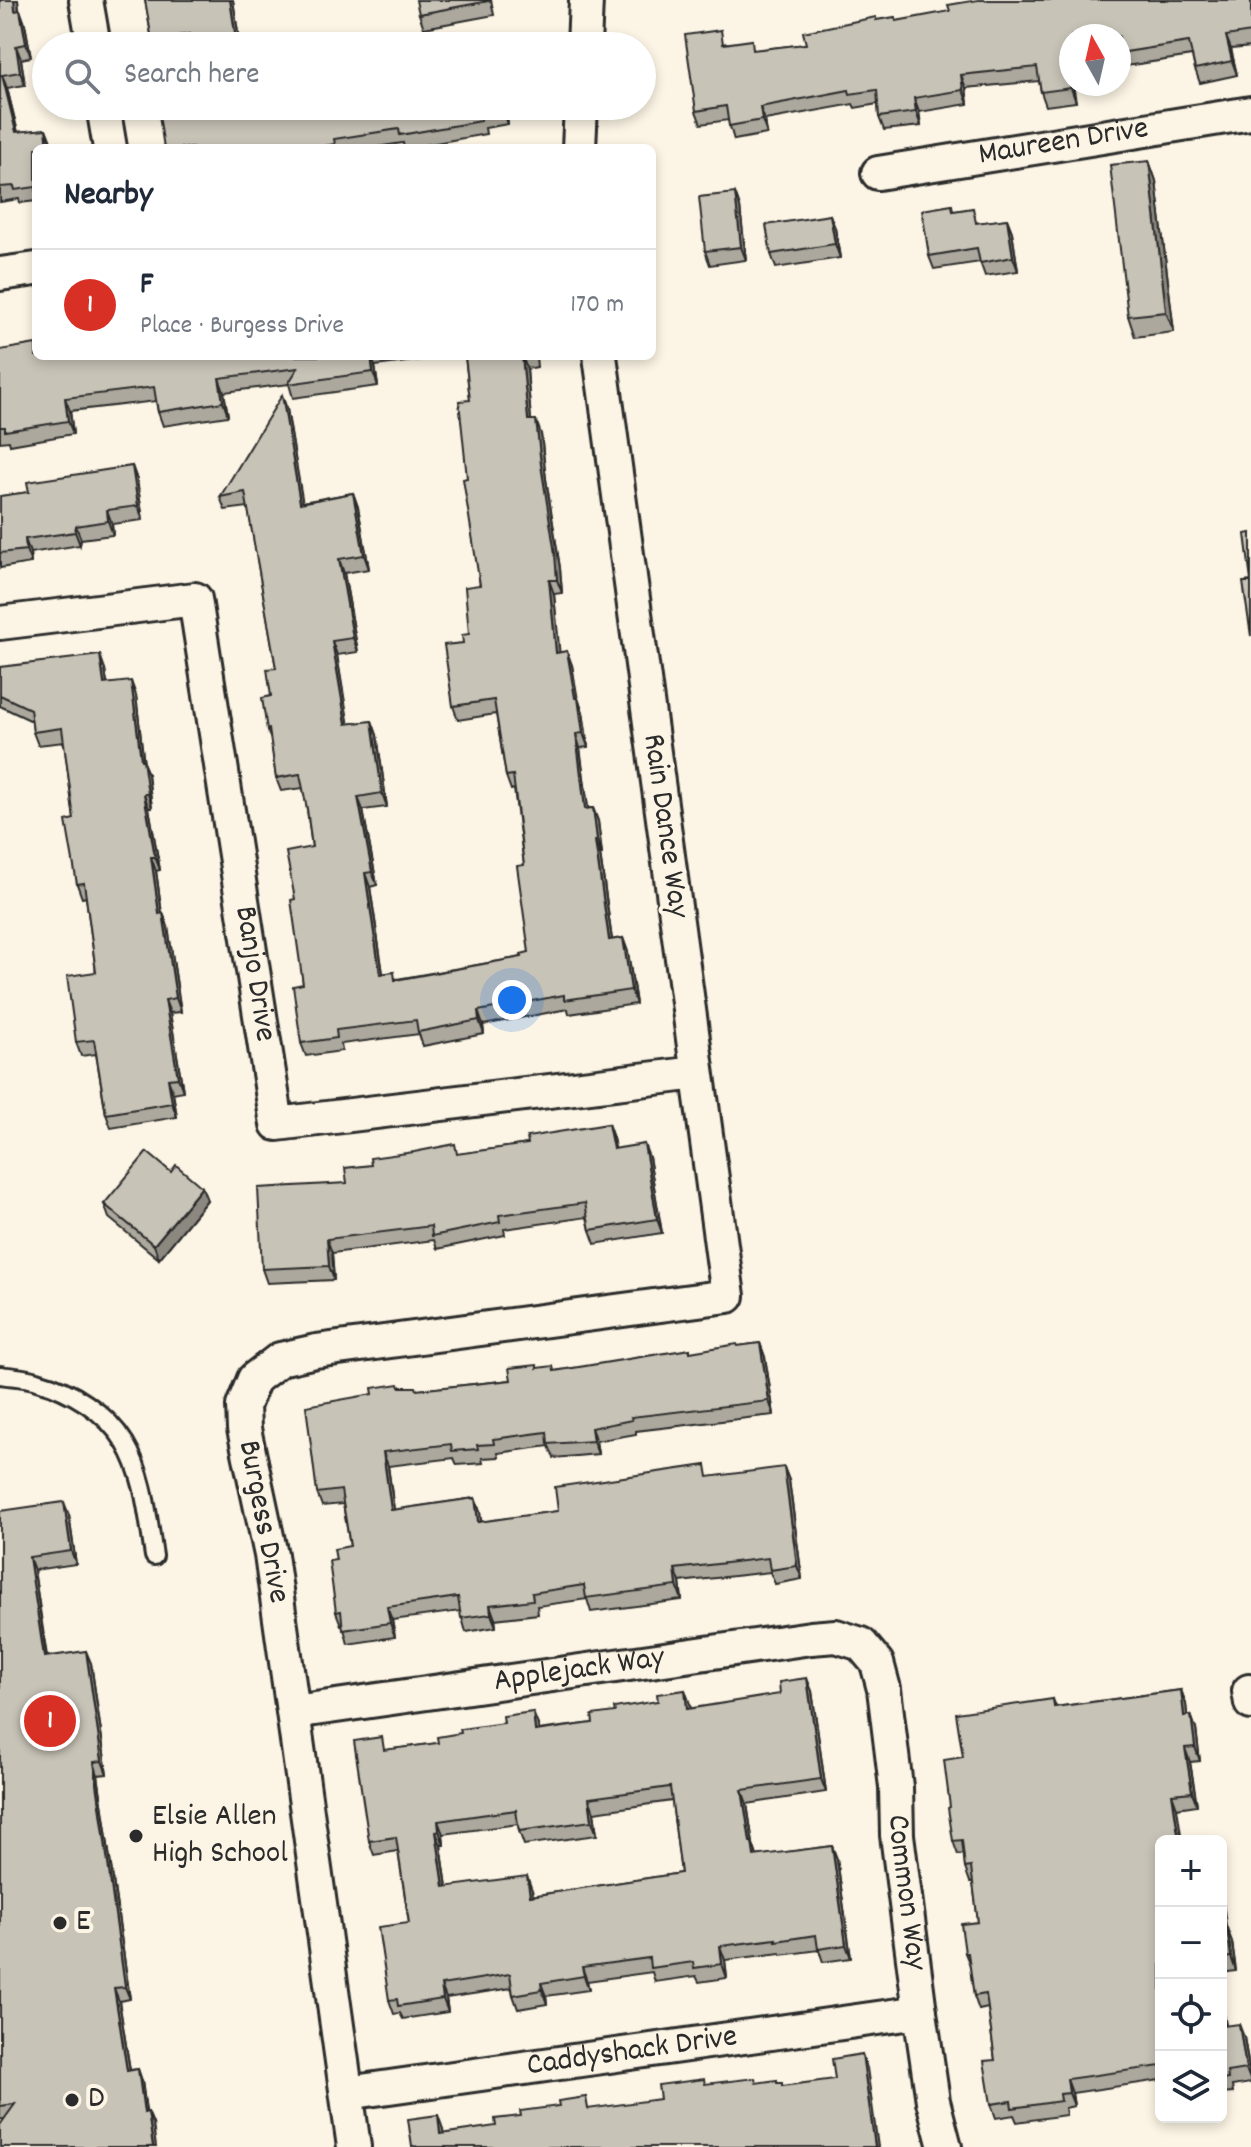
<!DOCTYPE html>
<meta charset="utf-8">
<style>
:root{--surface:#fff;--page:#f2f2f3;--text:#1f2937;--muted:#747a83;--line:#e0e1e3;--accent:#d93025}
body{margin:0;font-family:Dekko,sans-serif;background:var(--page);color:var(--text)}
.controls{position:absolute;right:24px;bottom:24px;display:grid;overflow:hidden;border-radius:12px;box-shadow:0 4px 12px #0003}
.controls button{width:72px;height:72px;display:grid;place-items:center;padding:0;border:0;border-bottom:2px solid var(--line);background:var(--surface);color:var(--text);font:40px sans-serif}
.compass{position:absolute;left:1059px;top:24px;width:72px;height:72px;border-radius:50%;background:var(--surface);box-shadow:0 4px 12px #0003;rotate:352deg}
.you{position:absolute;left:512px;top:1000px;width:28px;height:28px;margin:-20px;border:6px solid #fff;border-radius:50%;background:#1a73e8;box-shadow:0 0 0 12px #1a73e833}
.badge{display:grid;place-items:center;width:52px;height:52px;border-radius:50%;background:var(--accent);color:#fff;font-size:26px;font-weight:700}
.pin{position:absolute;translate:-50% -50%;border:4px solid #fff;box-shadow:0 2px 8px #0006}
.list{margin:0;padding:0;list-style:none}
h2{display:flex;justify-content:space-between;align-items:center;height:104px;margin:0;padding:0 32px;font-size:34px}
h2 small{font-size:26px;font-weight:400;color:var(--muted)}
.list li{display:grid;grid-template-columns:52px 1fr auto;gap:24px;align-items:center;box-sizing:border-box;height:112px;padding:0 32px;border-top:2px solid var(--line)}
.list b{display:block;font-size:30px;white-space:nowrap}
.list p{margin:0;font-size:26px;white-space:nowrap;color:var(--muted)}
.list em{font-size:26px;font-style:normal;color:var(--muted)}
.icon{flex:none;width:44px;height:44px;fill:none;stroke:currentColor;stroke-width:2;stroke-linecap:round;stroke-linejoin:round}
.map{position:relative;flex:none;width:1251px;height:2147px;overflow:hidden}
.search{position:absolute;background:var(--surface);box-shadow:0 4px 12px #0003;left:32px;top:32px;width:624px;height:88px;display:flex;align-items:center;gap:20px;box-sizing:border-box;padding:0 28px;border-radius:44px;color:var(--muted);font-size:30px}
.panel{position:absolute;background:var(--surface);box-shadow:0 4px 12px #0003;left:32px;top:144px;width:624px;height:216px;border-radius:12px}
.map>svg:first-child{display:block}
</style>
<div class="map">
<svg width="1251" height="2147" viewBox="0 0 1251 2147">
<rect width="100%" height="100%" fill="#fcf5e5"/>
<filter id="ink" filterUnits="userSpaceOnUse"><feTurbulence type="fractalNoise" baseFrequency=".0125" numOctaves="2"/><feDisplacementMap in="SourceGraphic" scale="16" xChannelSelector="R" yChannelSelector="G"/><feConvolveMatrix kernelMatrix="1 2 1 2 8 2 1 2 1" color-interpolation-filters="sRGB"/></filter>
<g filter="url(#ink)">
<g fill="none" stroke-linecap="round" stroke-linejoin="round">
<g stroke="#2b2b2b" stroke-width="22">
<path id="lane" d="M0 1375C12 1377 25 1377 37 1381 71 1390 106 1412 125 1443 145 1476 148 1519 154 1556"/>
</g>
<g stroke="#2b2b2b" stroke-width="38">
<g id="street">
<path d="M86 0 94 46"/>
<path d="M584 46 586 0"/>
<path d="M103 106 110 148"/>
<path d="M579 148 581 106"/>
<path id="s1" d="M878 173 1251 113"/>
<path d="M0 274 36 269"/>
<path id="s2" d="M0 623 195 599 277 1124 697 1073"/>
<path d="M1249 1691 1251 1703"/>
<path id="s3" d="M294 1712 811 1638 836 1636 861 1644 877 1663 884 1689 896 1787 897 1835 920 2012 933 2101 945 2147"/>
<path id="s4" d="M347 2093 920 2012"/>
<path d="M354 2147 271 1555 244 1429 243 1406 254 1379 280 1359 316 1351 728 1296 600 356"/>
</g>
</g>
<use href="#lane" stroke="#fcf5e5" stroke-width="16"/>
<use href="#street" stroke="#fcf5e5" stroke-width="32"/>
</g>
<path fill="#aca89d" stroke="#2b2b2b" stroke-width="2" fill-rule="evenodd" d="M0 0H18L19 10H20L25 24 31 57 21 59 25 85 7 88 18 132 46 129 51 142 52 148H36V201L20 203 19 199 0 202Z
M145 0H233L240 46H154L152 40Z
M491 0 494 15 424 28 419 14Z
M1251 0V47L1231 49 1237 75 1200 83 1195 69 1192 56 1119 67V36H1071V84L1076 102 1046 106 1041 92 1039 81 966 88 968 104 919 112 921 126 884 130 879 117 878 104 855 108 853 104 765 120 767 134 734 140 728 120 701 124 696 111 726 43 755 50 806 44 877 20 897 21Z
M173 106H505L508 124 485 128 486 134 408 148H404L403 143 370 148H164Z
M1149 161 1156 181 1174 332 1135 337 1128 316Z
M735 193 740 207 746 260 710 265 705 251Z
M954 211 978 223 1007 219 1012 232 1018 271 985 276 980 262 934 269 929 256Z
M830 215 835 228 840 258 776 268 771 254Z
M0 350 36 356H453L375 366 378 386 293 398 289 384 224 392 228 416 163 426 158 412 156 401 70 411 73 434 10 445 9 441 0 442Z
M465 356H536L537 367 527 369 531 420 541 434 546 479 560 568 562 593 554 594 559 653 572 665 577 698 583 712 588 747 580 748 588 808H593L598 821 602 854H600L612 940 623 938 628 952 636 1004 569 1014 568 1009 483 1025 484 1034 423 1046 419 1034 341 1044 342 1051 306 1056 301 1043 303 984 295 899 312 847 307 809 303 788 281 791 276 778 271 740 267 730 271 696 276 668 248 507 225 510 220 497 287 409 302 502 353 493 358 507 369 569 344 573 358 652 337 655 348 724 372 721 377 735 387 807 363 810 377 885 370 887 383 973 397 979 522 957 529 952 524 865 514 789 511 790 506 776 496 714 458 720 453 706 463 643 469 634 480 585 467 478 470 400Z
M132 466 137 480 143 520 112 524 113 535 81 539 80 545 30 553 31 563 0 568V496L29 492Z
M0 667 105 669 107 684 136 695 144 765 148 774 152 808H149L160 870 156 871 162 914 163 913 168 927 181 1012 170 1013 183 1091 173 1093 177 1117 111 1128 106 1114 96 1054 81 1056 76 1042 96 972 86 897 82 898 77 884 74 819 64 742 38 745 33 732 32 721 0 706Z
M608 1124 613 1138 615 1149 649 1157 662 1233 595 1244 590 1230 587 1217 504 1229 505 1235 437 1249 434 1240 332 1253 334 1280 267 1283 262 1269 347 1183 459 1154 528 1144Z
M207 1200 159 1259 109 1218 104 1204Z
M760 1343 765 1357 774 1415 636 1431V1434L596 1441 598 1454 554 1458 549 1446 498 1453 499 1457 482 1458 483 1463 457 1465 454 1458 388 1466 394 1510 475 1498 480 1512 481 1522 558 1511 710 1477 789 1480 802 1579 775 1584 770 1572 680 1582 682 1600 591 1612 587 1599 537 1606 538 1614 495 1619 496 1627 466 1632 460 1611 392 1620 395 1637 348 1644 343 1625H341L336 1612V1560L350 1546 343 1504 322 1506 317 1493 373 1394 401 1387 418 1390 511 1380 538 1368 555 1371Z
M0 1511 69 1515 76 1564 34 1570 47 1656 91 1663 107 1774 98 1775 130 1999 119 2001 130 2070 138 2069 142 2081 146 2112H148L153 2124 0 2119Z
M685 1690 691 1709 812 1691 826 1792 747 1804 753 1844 757 1856 832 1846 837 1859 851 1958 823 1962 819 1950 781 1955 780 1953 725 1960 727 1978 699 1982 696 1976 655 1982 652 1972 587 1981 589 1990 546 1996 547 2004 518 2009 513 1995 512 1988 446 1998 448 2012 403 2019 400 2013 394 2014 389 2000 409 1923 398 1851 374 1855 369 1841 387 1750 438 1743 538 1725V1730L593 1723 615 1712 658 1701ZM672 1801 681 1873 533 1896 532 1890 447 1887 441 1845H444L443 1834 518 1824 519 1831 524 1845 597 1835 594 1812Z
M1181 1690 1186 1704 1187 1716 1191 1715 1196 1729 1200 1761 1190 1762 1197 1805 1177 1808 1161 1841V2080L1072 2093 1074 2106 1065 2108 1066 2115 1017 2122 1014 2115 996 2118 991 2104 995 2060 988 2008 979 2010 974 1996 970 1965 965 1953 978 1922 973 1882H970L965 1868 964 1854 958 1855 953 1841 963 1757 1053 1699 1056 1707Z
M1221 1897 1226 1928 1232 1942 1236 1971 1221 1973Z
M1221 1995 1226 2026 1244 2037 1251 2080V2083L1232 2086 1233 2093 1221 2094Z"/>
<path fill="#8c8880" stroke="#2b2b2b" stroke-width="2" d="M14 0H18L20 25 15 11Z
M230 0H233L240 46H237Z
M20 10 25 24 31 57 26 44Z
M1226 36 1231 49 1237 75 1232 61Z
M16 46 21 59 25 85 20 72Z
M1066 60 1071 73V84H1073L1076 102 1071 88Z
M2 75 7 88 21 146 16 132Z
M961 75 966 88 968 104 963 90Z
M914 98 919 112 921 126 916 112Z
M503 106H505L508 124 503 110Z
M760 107 765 120 767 134 762 120Z
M46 129 51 142 52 148H48Z
M1149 161 1156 181 1174 332 1166 312Z
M735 193 740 207 746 260 741 247Z
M830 215 835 228 840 258 835 244Z
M1007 219 1012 232 1018 271 1013 257Z
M371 356 375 366 378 386 373 372Z
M522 356 527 369 532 434 528 420Z
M219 378 224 392 228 416 223 402Z
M282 395 287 409 305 516 300 503Z
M65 398 70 411 73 434 68 421Z
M536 420 541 434 546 479 560 568 562 593 557 580 541 465Z
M132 466 137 480 143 520 138 506Z
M353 493 358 507 369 569 364 555Z
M107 510 112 524 113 535 108 521Z
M76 526 81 539 80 545 75 532Z
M25 539 30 553 31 563 26 550Z
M339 559 344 573 358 652 353 638Z
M549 580 554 594 561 667 556 653Z
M332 641 337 655 351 738 346 724Z
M567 651 572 665 580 712 575 698Z
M100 655 105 669 109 698 104 684Z
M131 681 136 695 144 765 148 774 152 808 148 794 141 760Z
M578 698 583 712 588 747 583 733Z
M372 721 377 735 387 807 382 793Z
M576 734 580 748 590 823 585 809Z
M144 794 149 808 160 870 155 857Z
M358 797 363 810 377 885 372 872Z
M593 808 598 821 602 854 597 840Z
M595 841 600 854 614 954 609 940Z
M151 857 156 871 164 928 159 914Z
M365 873 370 887 385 988 380 974Z
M163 913 168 927 181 1012 176 998Z
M623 938 628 952 636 1004 631 990Z
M165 1000 170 1013 183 1091 178 1078Z
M478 1011 483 1025 484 1034 479 1020Z
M168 1079 173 1093 177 1117 172 1103Z
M608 1124 613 1138 618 1163 613 1149Z
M644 1144 649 1157 662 1233 657 1219Z
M202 1187 207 1200 159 1259 154 1245Z
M327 1239 332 1253 334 1280 329 1266Z
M760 1343 765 1357 774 1415 769 1401Z
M591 1428 596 1441 598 1454 593 1441Z
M383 1452 388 1466 396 1524 391 1510Z
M784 1467 789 1480 802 1579 797 1566Z
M475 1498 480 1512 483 1536 478 1522Z
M64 1502 69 1515 76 1564 71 1551Z
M29 1557 34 1570 48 1669 44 1657Z
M675 1569 680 1582 682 1600 677 1586Z
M490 1605 495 1619 496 1627 491 1614Z
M387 1607 392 1620 395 1637 390 1623Z
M86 1651 91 1663 107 1774 102 1761Z
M807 1678 812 1691 826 1792 821 1779Z
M685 1690 690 1704 692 1723 687 1709Z
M1181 1690 1186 1704 1189 1730 1184 1716Z
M533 1712 538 1725 540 1744 535 1731Z
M1191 1715 1196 1729 1200 1761 1195 1747Z
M1185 1748 1190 1762 1197 1805 1192 1792Z
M94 1762 98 1775 130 1999 125 1987Z
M742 1790 747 1804 753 1844 757 1856 759 1870 750 1842Z
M1172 1794 1177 1808 1182 1841H1179Z
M589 1798 594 1812 597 1835 592 1821Z
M438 1821 443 1834 444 1845 439 1831Z
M436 1832 441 1845 449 1901 444 1887Z
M832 1846 837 1859 851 1958 846 1945Z
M527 1876 532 1890 535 1910 530 1896Z
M1221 1897 1223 1901 1228 1942 1223 1928 1221 1911Z
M1227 1928 1232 1942 1236 1971 1231 1957Z
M720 1946 725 1960 727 1978 722 1964Z
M582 1967 587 1981 589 1990 584 1976Z
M541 1983 546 1996 547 2004 542 1990Z
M441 1985 446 1998 448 2012 443 1999Z
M114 1988 119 2001 132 2083 127 2071Z
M1221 1995 1228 2040 1223 2026 1221 2014Z
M1239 2024 1244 2037 1251 2082 1246 2069Z
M862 2054 867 2068 878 2147H875Z
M138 2069 142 2081 148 2125 144 2113Z
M1067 2079 1072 2093 1074 2106 1069 2093Z
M148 2112 153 2124 156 2147H153Z
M438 2115 443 2129 445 2147 440 2134Z"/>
<path fill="#c8c3b7" stroke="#2b2b2b" stroke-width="2" fill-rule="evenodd" d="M0 0H14L15 11 20 10 26 44 16 46 20 72 2 75 16 132 46 129 48 148H36V187L15 190 14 186 0 187Z
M145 0H230L237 46H192L190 34 152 40Z
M416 0H489V1L419 14Z
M978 0H1251V32L1226 36 1232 61 1195 69 1189 42 1119 53V36H1071V60H1066L1071 88 1041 92 1037 67 961 75 963 90 914 98 916 112 879 117 877 90 850 94 849 90 760 107 762 120 729 126 726 106 696 111 685 35 721 30 723 44 752 40 753 50 806 44 803 32 876 17V20L895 17 896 21 950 11 948 5Z
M173 106H503V110L480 115 481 121 400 135 399 129 334 139 335 144 313 148H164L158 108Z
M1149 161 1166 312 1128 316 1110 165Z
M735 193 741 247 705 251 699 197Z
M952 205 953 211 973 208 976 223 1007 219 1013 257 980 263 977 248 929 256 922 210Z
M830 215 835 244 771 254 766 225Z
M36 344V356H371L373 372 288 384 298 368 219 378 223 402 158 412 154 387 65 398 68 421 5 431V427H0V350Z
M465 356H522L528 420H536L541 465 555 554 557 580H549L556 653 567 651 575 698H578L583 733 576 734 585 809 593 808 597 840 595 841 609 940 623 938 631 990 564 1000V995L478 1011 479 1020 418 1032 416 1020 336 1030 337 1038 301 1043 293 986 303 984 291 900 295 899 286 852 312 847 307 809 300 774 276 778 269 729 267 730 262 698 271 696 267 669 276 668 245 492 220 497 282 395 300 503 353 493 364 555 339 559 353 638 332 641 346 724 372 721 382 793 358 797 372 872 365 873 380 974 394 972 395 980 522 957 521 954 529 952 517 866 524 865 513 775 506 776 494 700 453 706 444 645 463 643 462 635 469 634 465 587 480 585 463 479 467 478 459 401 470 400Z
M132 466 138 506 107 510 108 521 76 526 75 532 25 539 26 550 0 553V496L29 492 27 482Z
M1251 533V636L1243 582 1251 581 1245 534Z
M100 655 104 684 131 681 141 760H143L148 794H144L155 857H151L159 914 163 913 176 998 165 1000 178 1078 168 1079 172 1103 106 1114 94 1040 76 1042 67 976 96 972 84 883 77 884 66 821 74 819 62 728 33 732 30 709 0 695V667Z
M608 1124 613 1149 644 1144 657 1219 590 1230 585 1203 499 1215 500 1222 432 1236 431 1226 327 1239 329 1266 262 1269 258 1188 347 1183 345 1168 371 1165 370 1158 414 1152 455 1144 457 1154 528 1144 527 1137Z
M147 1152 171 1172 176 1165 202 1187 154 1245 104 1204Z
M760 1343 769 1401 631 1417 632 1420 591 1428 593 1441 548 1444 547 1432 493 1439 494 1444 477 1445 478 1449 452 1451 451 1444 383 1452 391 1510 475 1498 478 1522 558 1511 555 1487 706 1465 708 1477 784 1467 797 1566 770 1570 768 1558 675 1569 677 1586 586 1598 584 1585 532 1593 533 1600 490 1605 491 1614 461 1618 458 1597 387 1607 390 1623 343 1630 341 1611 336 1612 329 1561 336 1560 334 1549 350 1546 341 1490 317 1493 306 1406 373 1394 372 1388 399 1384 400 1387H416L417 1390 511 1380 509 1368 537 1365V1368L553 1366 554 1371 690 1349V1352L737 1344 738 1346Z
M64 1502 71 1551 29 1557 44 1657 86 1651 102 1761 94 1762 125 1987 114 1988 127 2071 138 2069 144 2113 148 2112 153 2147H0V2125L15 2104 0 2106V1511Z
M807 1678 821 1779 742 1790 750 1842H752L754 1856 832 1846 846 1945 818 1949 816 1935 776 1941V1939L720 1946 722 1964 694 1968 693 1962 650 1968 649 1958 582 1967 584 1976 541 1983 542 1990 513 1995 510 1974 441 1985 443 1999 398 2006 397 1999 389 2000 378 1927 409 1923 396 1837 369 1841 354 1741 382 1737 384 1750 438 1743 437 1737 461 1733 460 1729 504 1723 503 1716 533 1712 535 1731 593 1723 592 1715 615 1712 614 1708 658 1701 657 1694 685 1690 687 1709 780 1694 779 1682ZM670 1787 681 1873 530 1896 527 1876 444 1887 436 1832 439 1831 438 1821 516 1810 519 1831 592 1821 589 1798Z
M1181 1690 1184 1716 1191 1715 1195 1747 1185 1748 1192 1792 1172 1794 1179 1841H1161V2066L1067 2079 1069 2093 1060 2094 1061 2101 1012 2108 1011 2101 991 2104 984 2061 995 2060 986 1994 974 1996 968 1953H965L961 1924 978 1922 971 1867 965 1868 962 1840 953 1841 948 1808 950 1807 944 1760 963 1757 956 1713 1053 1699 1054 1707Z
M1221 1911 1223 1928H1227L1231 1957 1221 1958Z
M1221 2014 1223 2026 1239 2024 1246 2069 1227 2072 1228 2079 1221 2080Z
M862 2054 875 2147H412L408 2119 438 2115 440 2134 496 2126 495 2119 521 2116 520 2111 559 2106 558 2101 586 2097 588 2109 660 2099 658 2085 704 2079 705 2084 755 2078 756 2083 777 2080V2083H782V2086L835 2079 832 2059Z"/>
</g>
<g fill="#2b2b2b" stroke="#fcf5e5" stroke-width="3">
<circle cx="136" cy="1836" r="8"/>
<circle cx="60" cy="1923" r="8"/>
<circle cx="72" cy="2100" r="8"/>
</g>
<g text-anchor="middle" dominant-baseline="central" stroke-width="8" stroke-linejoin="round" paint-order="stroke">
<g font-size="32" fill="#2b2b2b" stroke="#fcf5e5">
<text stroke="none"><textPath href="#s1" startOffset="188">Maureen Drive</textPath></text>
<text transform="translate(664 826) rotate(82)">Rain Dance Way</text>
<text stroke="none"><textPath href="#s2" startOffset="576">Banjo Drive</textPath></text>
<text transform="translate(262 1522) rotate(79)">Burgess Drive</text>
<text stroke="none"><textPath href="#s3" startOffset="288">Applejack Way</textPath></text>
<text stroke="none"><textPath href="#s3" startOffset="830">Common Way</textPath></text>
<text stroke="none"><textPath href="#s4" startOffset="288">Caddyshack Drive</textPath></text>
</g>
<g font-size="32" fill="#2b2b2b" stroke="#fcf5e5" text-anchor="start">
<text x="152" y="1818">Elsie Allen<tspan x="152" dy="37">High School</tspan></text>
<text x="76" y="1923">E</text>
<text x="88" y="2100">D</text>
</g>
</g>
</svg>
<div class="controls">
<button>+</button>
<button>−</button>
<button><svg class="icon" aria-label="locate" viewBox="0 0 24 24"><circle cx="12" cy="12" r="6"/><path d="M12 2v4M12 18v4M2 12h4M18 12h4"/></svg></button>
<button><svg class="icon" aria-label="layers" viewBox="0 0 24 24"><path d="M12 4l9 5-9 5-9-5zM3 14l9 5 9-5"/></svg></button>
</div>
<svg class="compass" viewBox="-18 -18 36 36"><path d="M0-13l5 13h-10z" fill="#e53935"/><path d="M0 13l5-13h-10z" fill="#747a83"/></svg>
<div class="you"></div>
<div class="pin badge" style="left:50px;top:1721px">1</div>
<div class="search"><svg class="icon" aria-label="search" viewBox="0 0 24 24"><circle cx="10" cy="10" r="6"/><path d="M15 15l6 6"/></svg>Search here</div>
<section class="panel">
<h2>Nearby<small></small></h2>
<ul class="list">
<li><span class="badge">1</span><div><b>F</b><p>Place · Burgess Drive</p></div><em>170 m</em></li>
</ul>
</section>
</div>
